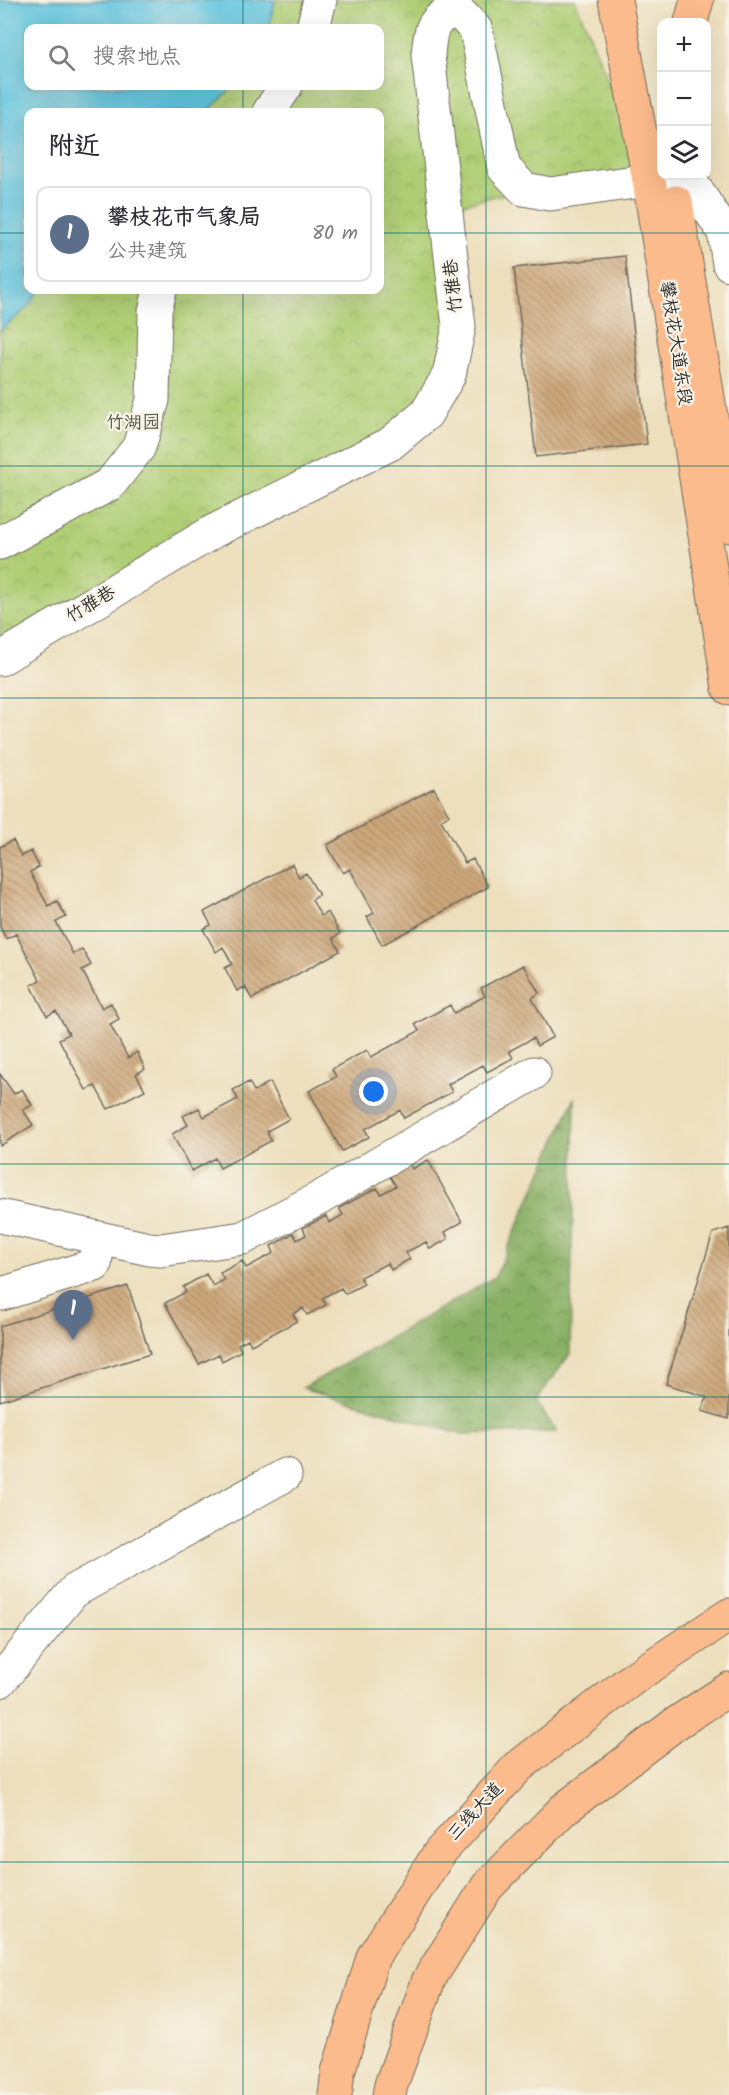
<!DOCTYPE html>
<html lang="zh">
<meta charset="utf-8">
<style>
:root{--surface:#fff;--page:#f7f7f7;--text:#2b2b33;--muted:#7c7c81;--line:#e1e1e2;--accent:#111827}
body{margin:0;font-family:Kalam,"LXGW WenKai TC",sans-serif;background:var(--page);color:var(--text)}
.controls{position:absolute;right:18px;top:18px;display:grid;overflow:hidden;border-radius:12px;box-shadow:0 6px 24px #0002}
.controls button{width:54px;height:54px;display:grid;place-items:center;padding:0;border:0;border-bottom:2px solid var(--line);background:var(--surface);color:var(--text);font:30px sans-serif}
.you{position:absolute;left:374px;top:1092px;width:21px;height:21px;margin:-15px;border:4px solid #fff;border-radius:50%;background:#1a73e8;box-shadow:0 0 0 9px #1a73e833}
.badge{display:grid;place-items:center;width:39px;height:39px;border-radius:50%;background:var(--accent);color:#fff;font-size:20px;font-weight:700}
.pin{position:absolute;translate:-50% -50px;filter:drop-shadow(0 2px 3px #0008)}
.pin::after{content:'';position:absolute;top:32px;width:21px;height:18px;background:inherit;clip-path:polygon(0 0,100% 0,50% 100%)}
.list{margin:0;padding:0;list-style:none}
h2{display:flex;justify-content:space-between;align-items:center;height:78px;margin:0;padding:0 24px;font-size:26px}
h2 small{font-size:20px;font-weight:400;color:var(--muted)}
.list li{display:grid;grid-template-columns:39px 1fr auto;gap:18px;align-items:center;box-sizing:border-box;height:96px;margin:0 12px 12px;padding:0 12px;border:2px solid var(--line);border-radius:12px}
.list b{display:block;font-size:22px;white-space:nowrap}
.list p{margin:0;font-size:20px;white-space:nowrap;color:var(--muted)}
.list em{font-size:20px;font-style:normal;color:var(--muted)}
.icon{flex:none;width:33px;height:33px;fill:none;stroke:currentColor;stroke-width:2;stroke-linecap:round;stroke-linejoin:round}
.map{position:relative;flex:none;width:729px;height:2095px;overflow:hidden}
.search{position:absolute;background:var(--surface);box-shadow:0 6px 24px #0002;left:24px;top:24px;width:360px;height:66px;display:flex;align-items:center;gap:15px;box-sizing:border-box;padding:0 21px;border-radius:12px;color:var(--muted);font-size:22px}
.panel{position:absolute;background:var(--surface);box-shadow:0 6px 24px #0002;left:24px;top:108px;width:360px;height:186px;border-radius:12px}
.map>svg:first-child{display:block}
</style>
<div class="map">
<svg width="729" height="2095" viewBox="0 0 729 2095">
<defs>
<pattern id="forest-crowns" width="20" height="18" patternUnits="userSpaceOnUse" patternTransform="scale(1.5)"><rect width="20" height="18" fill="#8bb166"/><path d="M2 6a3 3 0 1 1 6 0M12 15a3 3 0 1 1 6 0" fill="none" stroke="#729054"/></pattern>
<pattern id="park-crowns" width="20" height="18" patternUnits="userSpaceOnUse" patternTransform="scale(1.5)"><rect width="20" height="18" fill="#afce75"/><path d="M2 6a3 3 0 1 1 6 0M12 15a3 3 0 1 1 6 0" fill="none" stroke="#97b165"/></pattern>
<pattern id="building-back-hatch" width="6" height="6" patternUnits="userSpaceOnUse" patternTransform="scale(1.5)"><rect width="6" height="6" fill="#cea87b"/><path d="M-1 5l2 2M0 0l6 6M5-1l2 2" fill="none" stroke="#a78965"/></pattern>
</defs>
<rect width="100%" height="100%" fill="#f7f3e8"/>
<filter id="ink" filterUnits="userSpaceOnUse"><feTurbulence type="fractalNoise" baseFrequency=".0167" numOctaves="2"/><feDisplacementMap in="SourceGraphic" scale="12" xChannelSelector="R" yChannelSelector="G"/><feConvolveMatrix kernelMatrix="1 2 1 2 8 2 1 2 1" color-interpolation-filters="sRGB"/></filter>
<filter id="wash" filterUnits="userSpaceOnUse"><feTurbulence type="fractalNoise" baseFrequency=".008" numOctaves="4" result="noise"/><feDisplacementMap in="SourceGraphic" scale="24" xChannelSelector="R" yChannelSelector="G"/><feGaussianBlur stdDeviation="1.35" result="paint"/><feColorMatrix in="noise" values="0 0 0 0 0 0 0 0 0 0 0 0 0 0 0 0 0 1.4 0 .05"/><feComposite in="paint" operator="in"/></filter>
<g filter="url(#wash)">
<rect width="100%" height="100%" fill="#eddfbc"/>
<path fill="url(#forest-crowns)" stroke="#5b6e48" stroke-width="1.5" d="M575 1097 570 1354 536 1401 557 1432 460 1434 303 1388 495 1277Z"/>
<path fill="url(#park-crowns)" stroke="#6d7c50" stroke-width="1.5" fill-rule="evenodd" d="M0 0H575L649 180 524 189 446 208 459 327 426 414 0 659ZM28 28H380V86H28ZM28 112H380V290H28Z"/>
<path fill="#61c5df" stroke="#467885" stroke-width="1.5" d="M0 0H275L269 28H28V86H234L207 112H28V290H40L30 305 0 331Z"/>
<g id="blocks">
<path fill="url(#building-back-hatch)" d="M625 256 647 444 536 457 514 268Z
M434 788 449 815 441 820 465 863 473 859 488 887 382 945 367 917 374 913 350 869 343 873 327 845Z
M13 840 21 856 31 851 39 867 30 872 48 906 57 901 66 917 56 922 73 954 82 949 91 965 82 970 102 1008 111 1003 119 1019 110 1024 128 1058 137 1052 145 1069 136 1074 145 1090 108 1109 95 1086 86 1090 59 1039 69 1034 56 1011 47 1016 31 985 40 980 16 934 6 939 0 927V847Z
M292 864 299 877 306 873 319 895 312 900 321 916 328 912 340 934 333 938 340 951 252 999 245 987 237 991 225 968 232 964 223 947 216 952 203 929 211 925 204 912Z
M523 965 539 993 532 998 553 1037 537 1046 533 1038 509 1051 513 1058 487 1072 483 1065 448 1084 452 1092 404 1118 400 1110 365 1129 369 1137 342 1151 309 1091 336 1077 332 1069 367 1050 371 1057 419 1031 415 1024 450 1005 454 1013 485 996 481 988Z
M0 1074 14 1094 22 1089 32 1105 23 1110 33 1125 0 1146Z
M249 1082 254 1091 270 1082 289 1119 267 1131 271 1141 220 1168 215 1158 192 1171 172 1134 188 1125 183 1116 199 1108 204 1117 238 1099 233 1090Z
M428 1160 462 1222 445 1232 448 1239 430 1249 426 1242 406 1252 410 1259 391 1270 388 1263 360 1277 364 1284 345 1294 341 1288 322 1298 326 1305 307 1315 303 1308 293 1314 297 1321 251 1345 248 1339 238 1344 241 1351 222 1361 219 1354 199 1364 165 1303 186 1292 183 1287 206 1274 213 1286 224 1280 220 1273 242 1261 246 1268 274 1253 271 1246 293 1233 297 1240 306 1235 303 1228 326 1216 329 1223 343 1215 339 1208 377 1188 381 1194 396 1186 389 1175 410 1164 412 1169Z
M729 1228V1419L702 1411 707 1397 666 1384 713 1233Z
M128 1286 150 1354 0 1401V1326Z"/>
</g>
</g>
<g filter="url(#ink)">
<use href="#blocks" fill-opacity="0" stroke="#6f6a5e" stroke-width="1.5"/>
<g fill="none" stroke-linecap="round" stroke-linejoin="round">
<g stroke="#6f6a5e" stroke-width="35">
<path id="minor" d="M313 28 320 0
M269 112 286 86
M687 176 724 232 729 264
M0 543 110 484 139 447 153 400 155 311 160 290
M0 659 214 531 390 444 426 414 449 375 459 327 428 55C430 34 430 22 449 12L462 15 476 30 504 168 524 189 550 194 649 180 662 174
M0 1216 149 1249 161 1250 243 1238 320 1198 534 1073
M2 1294 95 1265 98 1239
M0 1681 74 1591 285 1475"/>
</g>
<g stroke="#6f6a5e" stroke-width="35">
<path id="major" d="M691 22 697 0
M335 2095 338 2072 373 1957 440 1852 518 1767 635 1677 729 1615
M389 2095 391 2085 429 1979 487 1887 563 1810 675 1724 729 1689"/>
</g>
<g stroke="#6f6a5e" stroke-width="35">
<path id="highway" d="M615 0 649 180 729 688
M676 202 729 526"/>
</g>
<use href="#minor" stroke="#fff" stroke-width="33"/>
<use href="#major" stroke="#fbbb8c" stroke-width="33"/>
<use href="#highway" stroke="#fbbb8c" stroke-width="33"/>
</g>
</g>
<path fill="none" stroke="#0f766e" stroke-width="1.5" stroke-opacity="0.55" d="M243 0V28M486 0V2095M243 86V112M0 233H28M380 233H729M243 290V2095M0 466H729M0 698H729M0 931H729M0 1164H729M0 1397H729M0 1629H729M0 1862H729"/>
<g text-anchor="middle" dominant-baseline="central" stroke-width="4.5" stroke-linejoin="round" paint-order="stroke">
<g font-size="18" fill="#2b2b2b" stroke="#f7f3e8">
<text transform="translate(454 286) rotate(-96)">竹雅巷</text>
<text transform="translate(675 343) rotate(81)">攀枝花大道东段</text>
<text transform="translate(91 605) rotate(-31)">竹雅巷</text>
<text transform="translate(476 1812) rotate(-47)">三线大道</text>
</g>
<g font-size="18" fill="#4c543e" stroke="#f7f3e8">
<text x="133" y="423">竹湖园</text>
</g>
</g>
</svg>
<div class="controls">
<button>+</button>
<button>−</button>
<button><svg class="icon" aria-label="layers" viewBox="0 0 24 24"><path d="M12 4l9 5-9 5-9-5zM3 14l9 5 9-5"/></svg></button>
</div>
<div class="you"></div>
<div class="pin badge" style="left:73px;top:1340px;background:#5c6f8a">1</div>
<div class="search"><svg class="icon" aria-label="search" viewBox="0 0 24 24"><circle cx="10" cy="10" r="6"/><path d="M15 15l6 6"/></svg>搜索地点</div>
<section class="panel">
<h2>附近<small></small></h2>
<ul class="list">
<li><span class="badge" style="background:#5c6f8a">1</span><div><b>攀枝花市气象局</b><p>公共建筑</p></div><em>80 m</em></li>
</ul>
</section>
</div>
